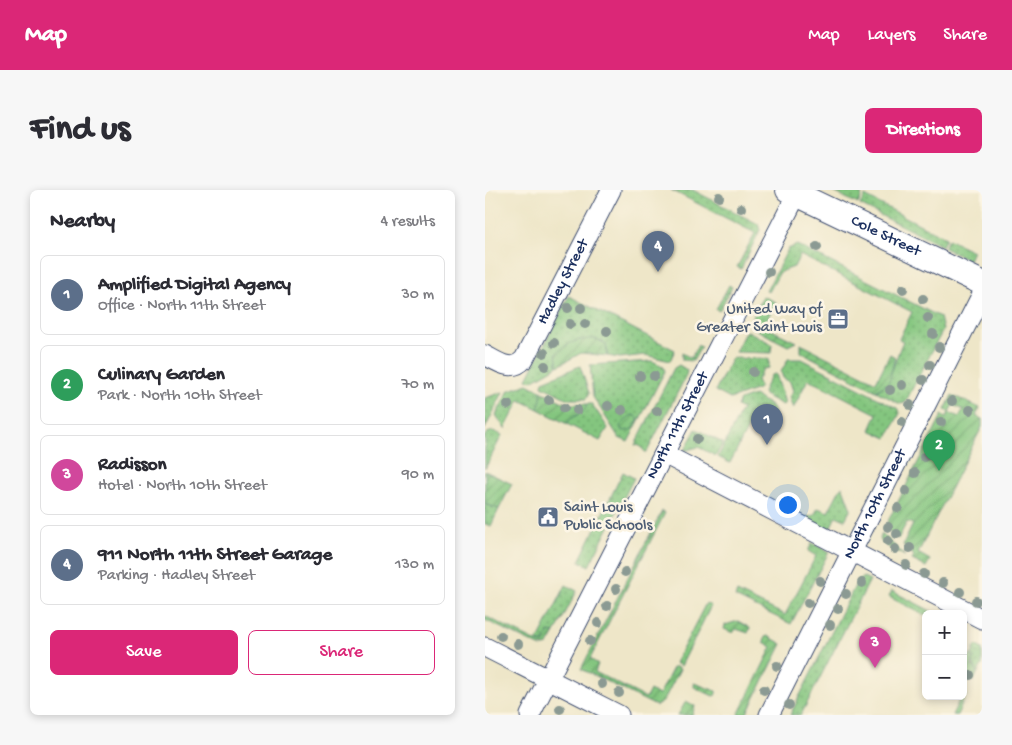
<!DOCTYPE html>
<meta charset="utf-8">
<style>
:root{--surface:#fff;--page:#f7f7f7;--text:#2b2b33;--muted:#7c7c81;--line:#e1e1e2;--accent:#db2777}
body{margin:0;font-family:"Gochi Hand",sans-serif;background:var(--page);color:var(--text)}
.controls{position:absolute;right:15px;bottom:15px;display:grid;overflow:hidden;border-radius:8px;box-shadow:0 2px 8px #0003}
.controls button{width:45px;height:45px;display:grid;place-items:center;padding:0;border:0;border-bottom:1px solid var(--line);background:var(--surface);color:var(--text);font:25px sans-serif}
.you{position:absolute;left:302px;top:314px;width:18px;height:18px;margin:-12px;border:4px solid #fff;border-radius:50%;background:#1a73e8;box-shadow:0 0 0 8px #1a73e833}
.badge{display:grid;place-items:center;width:32px;height:32px;border-radius:50%;background:var(--accent);color:#fff;font-size:16px;font-weight:700}
.pin{position:absolute;translate:-50% -41px;filter:drop-shadow(0 1px 2px #0008)}
.pin::after{content:'';position:absolute;top:26px;width:18px;height:15px;background:inherit;clip-path:polygon(0 0,100% 0,50% 100%)}
.list{margin:0;padding:0;list-style:none}
h2{display:flex;justify-content:space-between;align-items:center;height:65px;margin:0;padding:0 20px;font-size:21px}
h2 small{font-size:16px;font-weight:400;color:var(--muted)}
.list li{display:grid;grid-template-columns:32px 1fr auto;gap:15px;align-items:center;box-sizing:border-box;height:80px;margin:0 10px 10px;padding:0 10px;border:1px solid var(--line);border-radius:8px}
.list b{display:block;font-size:19px;white-space:nowrap}
.list p{margin:0;font-size:16px;white-space:nowrap;color:var(--muted)}
.list em{font-size:16px;font-style:normal;color:var(--muted)}
.actions{display:flex;gap:10px;padding:15px 20px}
.actions a{flex:1;padding:11px 0;border:1px solid var(--accent);border-radius:8px;text-align:center;font-size:18px;color:var(--accent)}
.actions .main{background:var(--accent);color:#fff}
.map{position:relative;flex:none;width:497px;height:525px;overflow:hidden;border-radius:8px}
header{display:flex;align-items:center;gap:30px;box-sizing:border-box;height:70px;padding:0 25px;background:var(--accent);color:#fff}
header strong{font-size:24px}
nav{display:flex;gap:28px;margin-inline-start:auto;font-size:18px}
.intro{display:flex;align-items:center;justify-content:space-between;box-sizing:border-box;height:120px;padding:0 30px}
h1{margin:0;font-size:35px}
.button{padding:12px 22px;border-radius:8px;background:var(--accent);color:#fff;font-size:18px;font-weight:700}
main{display:flex;gap:30px;padding:0 30px}
aside{flex:1;background:var(--surface);border-radius:8px;box-shadow:0 2px 8px #0003}
.map>svg:first-child{display:block}
</style>
<header>
<strong>Map</strong>
<nav><a>Map</a><a>Layers</a><a>Share</a></nav>
</header>
<div class="intro"><h1>Find us</h1><a class="button">Directions</a></div>
<main>
<aside>
<h2>Nearby<small>4 results</small></h2>
<ul class="list">
<li><span class="badge" style="background:#5c6f8a">1</span><div><b>Amplified Digital Agency</b><p>Office · North 11th Street</p></div><em>30 m</em></li>
<li><span class="badge" style="background:#2e9e5b">2</span><div><b>Culinary Garden</b><p>Park · North 10th Street</p></div><em>70 m</em></li>
<li><span class="badge" style="background:#d1479c">3</span><div><b>Radisson</b><p>Hotel · North 10th Street</p></div><em>90 m</em></li>
<li><span class="badge" style="background:#5c6f8a">4</span><div><b>911 North 11th Street Garage</b><p>Parking · Hadley Street</p></div><em>130 m</em></li>
</ul>
<div class="actions"><a class="main">Save</a><a>Share</a></div>
</aside>
<div class="map">
<svg width="497" height="525" viewBox="0 0 497 525">
<defs>
<pattern id="grass-dots" width="8" height="8" patternUnits="userSpaceOnUse" patternTransform="scale(1.25)"><rect width="8" height="8" fill="#84c67f"/><path d="M2 2h.1M6 6h.1" fill="none" stroke="#6ba16b" stroke-width="1.8" stroke-linecap="round"/></pattern>
<pattern id="garden-furrows" width="10" height="10" patternUnits="userSpaceOnUse" patternTransform="scale(1.25)"><rect width="10" height="10" fill="#84c67f"/><path d="M-1 1l2-2M0 10L10 0M9 11l2-2" fill="none" stroke="#6ba16b"/></pattern>
</defs>
<rect width="100%" height="100%" fill="#fcf5e5"/>
<filter id="ink" filterUnits="userSpaceOnUse"><feTurbulence type="fractalNoise" baseFrequency=".02" numOctaves="2"/><feDisplacementMap in="SourceGraphic" scale="10" xChannelSelector="R" yChannelSelector="G"/><feConvolveMatrix kernelMatrix="1 2 1 2 8 2 1 2 1" color-interpolation-filters="sRGB"/></filter>
<filter id="wash" filterUnits="userSpaceOnUse"><feTurbulence type="fractalNoise" baseFrequency=".0096" numOctaves="4" result="noise"/><feDisplacementMap in="SourceGraphic" scale="20" xChannelSelector="R" yChannelSelector="G"/><feGaussianBlur stdDeviation="1.12" result="paint"/><feColorMatrix in="noise" values="0 0 0 0 0 0 0 0 0 0 0 0 0 0 0 0 0 1.4 0 .05"/><feComposite in="paint" operator="in"/></filter>
<g filter="url(#wash)">
<rect width="100%" height="100%" fill="#eee6c8"/>
<path fill="url(#grass-dots)" stroke="#507a6e" d="M186 0H208L273 34 275 40 256 79 252 77 270 43Z
M345 0H367L377 5 373 14Z
M380 6 461 48 457 56 375 15Z
M463 49 488 61 484 70 459 58Z
M312 55 455 127 458 140 420 213 415 214 391 201C406 195 411 165 418 151L414 149 427 122 315 65 309 77 295 82 284 102 281 101 303 59Z
M244 95 247 97 234 121 231 119Z
M84 106 190 160 185 171 160 165 135 168 122 166V159L118 151 91 150 71 171 73 176 47 191 42 189Z
M278 106 291 112 278 137 265 133Z
M263 141 287 154 286 163 250 162 260 142Z
M213 155 216 157 208 171 197 170V163L206 168Z
M247 168 284 169V178L278 179 272 190 275 196 273 199 245 209 230 201Z
M303 169H317L412 218 415 223 402 248 385 240 392 224 323 189 308 219 304 207 308 201 305 192 298 188 296 182Z
M167 171 178 176 180 181 143 252 134 248 108 207 105 175Z
M194 175 202 180 201 186 162 262H160L155 256 150 255 189 178Z
M95 176 104 203 101 209H83L57 196 58 191Z
M291 184 300 213 298 215 279 205 278 202 286 185Z
M43 194 56 201 57 209 53 219 35 210 20 239 11 225 24 200Z
M18 202 0 239V208Z
M269 205 288 217 291 227 273 218 245 273 233 267 257 219 252 216 255 210Z
M102 214H107L123 238 115 251 82 234 86 227 98 222Z
M211 239 238 253 231 266 213 257 199 261Z
M8 241 17 245 0 279V246L2 243Z
M138 282 149 288 104 376 94 371Z
M356 297 358 298 366 319 360 330 351 326 344 341 318 328 329 325 333 318 343 322Z
M0 314 14 319 6 336 0 334Z
M327 353 344 362 306 434 250 407 252 402 300 425 331 366 323 361Z
M379 387 385 390 316 525H305L373 390Z
M81 395 92 401 70 443 64 442 59 452H52Z
M407 401 452 424H441V426L404 407Z
M221 413 226 416 196 476 190 473Z
M491 455 497 459V475L493 482C486 473 485 465 491 455Z"/>
<path fill="url(#garden-furrows)" stroke="#507a6e" fill-rule="evenodd" d="M265 133 274 137 279 136 311 152 303 156 266 137Z
M111 149 121 154 122 166 96 163 73 176 71 164C82 151 95 149 111 149Z
M316 154 391 192 405 164 410 167 404 192 391 201 316 162Z
M56 201 82 214H102C100 225 87 224 82 234L53 219 56 209Z
M467 205 495 218 491 226 497 229V237L433 363 445 370 441 377 427 370 429 366 418 355 428 334 422 332 413 349 400 337 457 225 462 227 464 222 460 220ZM468 215 478 220 474 227 464 222Z
M149 225 154 229 146 240 137 241 135 236 145 226Z
M0 281 27 294 14 319 0 314Z
M177 321 180 323 105 469 113 474 110 482 161 508 165 500 174 505 189 476 195 479 178 512 171 516 96 479Z
M397 343 420 366 401 356 395 349Z
M0 426 54 453 59 452 64 442 70 443 63 455 56 457 0 430Z
M253 431 265 438 263 443 251 439 248 443 239 439 240 435Z
M283 446 297 454 261 525H253L287 457 279 452 280 447Z
M486 464 489 468 487 475 493 482 489 491 478 488V479Z
M209 493 231 501V505L228 506 209 497Z
M478 499 482 504 472 525H467L476 506H478Z
M201 511 210 516 207 525H193Z"/>
</g>
<g filter="url(#ink)">
<g fill="none" stroke-linecap="round" stroke-linejoin="round">
<g stroke="#3b4a6e" stroke-width="21">
<g id="minor">
<path id="s1" d="M0 165C13 172 27 183 39 169L126 0"/>
<path d="M179 264 497 429"/>
<path d="M0 457 134 525"/>
<path id="s2" d="M45 525 314 0"/>
<path id="s3" d="M284 525 497 104"/>
</g>
</g>
<g stroke="#3b4a6e" stroke-width="26">
<g id="major">
<path id="s4" d="M303 0 497 93"/>
</g>
</g>
<use href="#minor" stroke="#fff" stroke-width="19"/>
<use href="#major" stroke="#fff" stroke-width="24"/>
</g>
<g fill="#8b9a93">
<circle cx="234" cy="7" r="5"/>
<circle cx="256" cy="18" r="5"/>
<circle cx="332" cy="57" r="5"/>
<circle cx="284" cy="82" r="5"/>
<circle cx="418" cy="99" r="5"/>
<circle cx="438" cy="109" r="5"/>
<circle cx="83" cy="118" r="5"/>
<circle cx="96" cy="118" r="5"/>
<circle cx="443" cy="128" r="5"/>
<circle cx="85" cy="134" r="5"/>
<circle cx="100" cy="134" r="5"/>
<circle cx="122" cy="141" r="5"/>
<circle cx="448" cy="144" r="5"/>
<circle cx="69" cy="153" r="5"/>
<circle cx="454" cy="157" r="5"/>
<circle cx="59" cy="163" r="5"/>
<circle cx="445" cy="175" r="5"/>
<circle cx="60" cy="176" r="5"/>
<circle cx="268" cy="182" r="5"/>
<circle cx="155" cy="186" r="5"/>
<circle cx="169" cy="186" r="5"/>
<circle cx="438" cy="190" r="5"/>
<circle cx="417" cy="195" r="5"/>
<circle cx="405" cy="200" r="5"/>
<circle cx="64" cy="210" r="5"/>
<circle cx="467" cy="211" r="5"/>
<circle cx="23" cy="215" r="5"/>
<circle cx="425" cy="215" r="5"/>
<circle cx="123" cy="216" r="5"/>
<circle cx="79" cy="218" r="5"/>
<circle cx="92" cy="220" r="5"/>
<circle cx="137" cy="220" r="5"/>
<circle cx="485" cy="220" r="5"/>
<circle cx="172" cy="221" r="5"/>
<circle cx="417" cy="232" r="5"/>
<circle cx="456" cy="232" r="5"/>
<circle cx="212" cy="249" r="5"/>
<circle cx="448" cy="250" r="5"/>
<circle cx="439" cy="267" r="5"/>
<circle cx="430" cy="283" r="5"/>
<circle cx="421" cy="301" r="5"/>
<circle cx="413" cy="318" r="5"/>
<circle cx="403" cy="337" r="5"/>
<circle cx="412" cy="344" r="5"/>
<circle cx="403" cy="351" r="5"/>
<circle cx="425" cy="358" r="5"/>
<circle cx="410" cy="359" r="5"/>
<circle cx="421" cy="375" r="5"/>
<circle cx="140" cy="382" r="5"/>
<circle cx="439" cy="384" r="5"/>
<circle cx="335" cy="391" r="5"/>
<circle cx="377" cy="393" r="5"/>
<circle cx="458" cy="393" r="5"/>
<circle cx="131" cy="399" r="5"/>
<circle cx="475" cy="402" r="5"/>
<circle cx="361" cy="404" r="5"/>
<circle cx="491" cy="411" r="5"/>
<circle cx="323" cy="413" r="5"/>
<circle cx="122" cy="416" r="5"/>
<circle cx="353" cy="419" r="5"/>
<circle cx="113" cy="433" r="5"/>
<circle cx="345" cy="435" r="5"/>
<circle cx="16" cy="446" r="5"/>
<circle cx="105" cy="451" r="5"/>
<circle cx="33" cy="454" r="5"/>
<circle cx="292" cy="476" r="5"/>
<circle cx="485" cy="485" r="5"/>
<circle cx="117" cy="494" r="5"/>
<circle cx="279" cy="500" r="5"/>
<circle cx="134" cy="503" r="5"/>
<circle cx="304" cy="515" r="5"/>
<circle cx="75" cy="519" r="5"/>
</g>
</g>
<defs>
<g id="office-square" transform="scale(1.125)"><rect x="-9" y="-9" width="18" height="18" rx="4" fill="#5c6f8a" stroke="#fcf5e5"/><path d="M-6-3h4V-5.5h4V-3h4V5H-6ZM-1-4.5V-3h2v-1.5ZM-6 0V1H6V0Z" fill="#fff"/></g>
<g id="civic-square" transform="scale(1.125)"><rect x="-9" y="-9" width="18" height="18" rx="4" fill="#5c6f8a" stroke="#fcf5e5"/><path d="M-.6-6.5H3V-4.5H.6V-3L4-1V1h2V6H-6V1h2V-1L-.6-3ZM-1.2 2.5V6h2.4V2.5Z" fill="#fff"/></g>
</defs>
<g fill-rule="evenodd">
<use href="#office-square" x="353" y="129"/>
<use href="#civic-square" x="63" y="327"/>
</g>
<g text-anchor="middle" dominant-baseline="central" stroke-width="5" stroke-linejoin="round" paint-order="stroke">
<g font-size="16" fill="#1b2f5e" stroke="#fcf5e5">
<text stroke="none"><textPath href="#s4" startOffset="108">Cole Street</textPath></text>
<text stroke="none"><textPath href="#s1" startOffset="130">Hadley Street</textPath></text>
<text stroke="none"><textPath href="#s2" startOffset="325">North 11th Street</textPath></text>
<text stroke="none"><textPath href="#s3" startOffset="236">North 10th Street</textPath></text>
</g>
<g font-size="16" fill="#4e5e75" stroke="#fcf5e5" text-anchor="end">
<text x="337" y="120">United Way of<tspan x="337" dy="18">Greater Saint Louis</tspan></text>
<text x="79" y="318" text-anchor="start">Saint Louis<tspan x="79" dy="18">Public Schools</tspan></text>
</g>
</g>
</svg>
<div class="controls">
<button>+</button>
<button>−</button>
</div>
<div class="you"></div>
<div class="pin badge" style="left:282px;top:255px;background:#5c6f8a">1</div>
<div class="pin badge" style="left:454px;top:281px;background:#2e9e5b">2</div>
<div class="pin badge" style="left:390px;top:478px;background:#d1479c">3</div>
<div class="pin badge" style="left:173px;top:82px;background:#5c6f8a">4</div>
</div>
</main>
